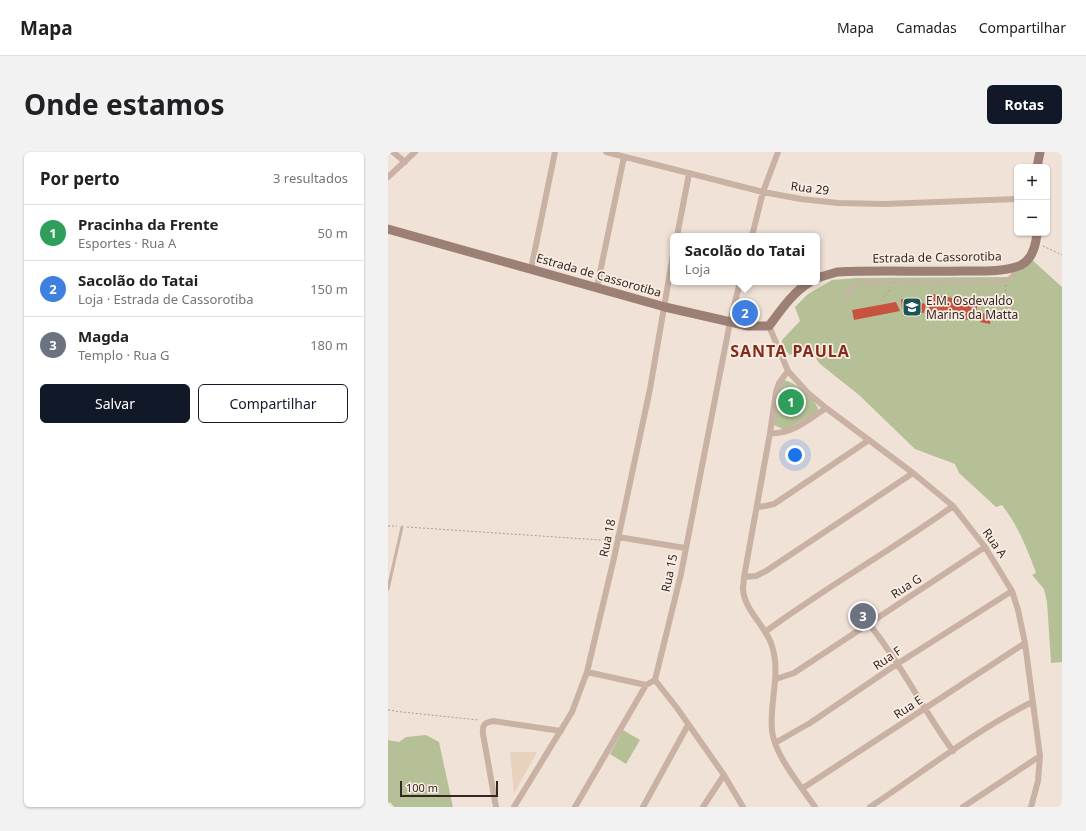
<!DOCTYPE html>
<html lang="pt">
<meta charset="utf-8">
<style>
:root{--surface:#fff;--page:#f2f2f2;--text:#202124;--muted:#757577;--line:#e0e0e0;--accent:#111827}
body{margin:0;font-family:"Noto Sans",sans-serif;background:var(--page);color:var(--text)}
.controls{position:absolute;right:12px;top:12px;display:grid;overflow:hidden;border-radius:6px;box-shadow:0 1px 3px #0004}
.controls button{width:36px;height:36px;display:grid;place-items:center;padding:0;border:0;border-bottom:1px solid var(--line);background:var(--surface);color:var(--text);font:20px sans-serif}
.scale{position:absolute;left:12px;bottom:10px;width:98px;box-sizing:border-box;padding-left:4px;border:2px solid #342825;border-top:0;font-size:11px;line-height:14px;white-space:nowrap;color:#342825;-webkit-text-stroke:3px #f9ede3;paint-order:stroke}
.you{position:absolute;left:407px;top:303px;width:14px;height:14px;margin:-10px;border:3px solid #fff;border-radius:50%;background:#1a73e8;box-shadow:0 0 0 6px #1a73e833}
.badge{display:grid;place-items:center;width:26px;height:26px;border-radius:50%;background:var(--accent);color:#fff;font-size:13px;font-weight:700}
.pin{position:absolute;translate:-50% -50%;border:2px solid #fff;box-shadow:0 1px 4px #0006}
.popup{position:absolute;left:282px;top:81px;width:150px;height:52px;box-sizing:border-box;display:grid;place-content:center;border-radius:6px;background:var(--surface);filter:drop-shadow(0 1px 3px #0005);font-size:13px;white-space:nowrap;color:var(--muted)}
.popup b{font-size:15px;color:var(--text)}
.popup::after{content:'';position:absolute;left:50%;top:100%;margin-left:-8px;border:8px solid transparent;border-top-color:var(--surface)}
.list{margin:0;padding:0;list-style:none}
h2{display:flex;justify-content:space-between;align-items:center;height:52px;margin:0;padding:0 16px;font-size:17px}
h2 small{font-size:13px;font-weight:400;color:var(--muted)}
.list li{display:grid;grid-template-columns:26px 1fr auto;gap:12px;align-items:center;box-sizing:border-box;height:56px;padding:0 16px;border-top:1px solid var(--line)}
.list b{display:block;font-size:15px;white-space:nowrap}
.list p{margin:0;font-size:13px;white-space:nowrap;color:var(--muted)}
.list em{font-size:13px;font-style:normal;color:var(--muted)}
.actions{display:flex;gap:8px;padding:12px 16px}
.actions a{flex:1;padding:9px 0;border:1px solid var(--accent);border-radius:6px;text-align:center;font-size:14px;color:var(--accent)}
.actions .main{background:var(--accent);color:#fff}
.map{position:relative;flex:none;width:674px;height:655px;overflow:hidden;border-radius:6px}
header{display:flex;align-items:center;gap:24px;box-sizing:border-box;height:56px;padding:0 20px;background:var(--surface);border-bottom:1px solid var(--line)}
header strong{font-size:19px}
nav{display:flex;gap:22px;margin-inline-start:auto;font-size:14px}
.intro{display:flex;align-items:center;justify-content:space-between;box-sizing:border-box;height:96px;padding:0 24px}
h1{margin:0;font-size:28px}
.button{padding:10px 18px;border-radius:6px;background:var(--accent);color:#fff;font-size:14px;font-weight:700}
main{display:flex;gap:24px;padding:0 24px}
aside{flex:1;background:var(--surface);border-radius:6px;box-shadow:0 1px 3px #0004}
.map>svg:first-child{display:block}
</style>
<header>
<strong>Mapa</strong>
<nav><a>Mapa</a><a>Camadas</a><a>Compartilhar</a></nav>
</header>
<div class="intro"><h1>Onde estamos</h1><a class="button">Rotas</a></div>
<main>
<aside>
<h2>Por perto<small>3 resultados</small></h2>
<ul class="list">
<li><span class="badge" style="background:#2e9e5b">1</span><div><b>Pracinha da Frente</b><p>Esportes · Rua A</p></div><em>50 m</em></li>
<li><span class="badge" style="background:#3f7fe0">2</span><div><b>Sacolão do Tatai</b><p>Loja · Estrada de Cassorotiba</p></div><em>150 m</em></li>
<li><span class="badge" style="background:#6b7280">3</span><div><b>Magda</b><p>Templo · Rua G</p></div><em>180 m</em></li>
</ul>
<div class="actions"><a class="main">Salvar</a><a>Compartilhar</a></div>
</aside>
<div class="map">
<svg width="674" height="655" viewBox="0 0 674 655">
<rect width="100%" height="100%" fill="#f1e2d7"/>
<path fill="#b6c097" d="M642 106 674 135V510L663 511 659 450 656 437 644 423 648 421C639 396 630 374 614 353L608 355 571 321 567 312 527 297 471 243 432 212 419 193 402 203 394 195V188L412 169 407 155 420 142 444 128 468 126 620 125Z
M396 228C408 231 425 245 430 256L429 260 397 278 386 273 391 233Z
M235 578 252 588 238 612 222 602Z
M38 583 51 590 65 655H6L2 650 0 652V588L11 590 18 585Z"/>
<path fill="#e9d2bd" d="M122 600H149L126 642Z"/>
<path fill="#c7523e" d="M544 142 590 151 586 169 540 160Z
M513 147 538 152 536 161 514 157Z
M508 150 512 159 466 168 464 158Z
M594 161 603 163 602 172 592 170Z"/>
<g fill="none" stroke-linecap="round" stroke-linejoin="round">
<path stroke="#b49a8d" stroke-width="1" stroke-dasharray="2 2" stroke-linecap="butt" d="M655 94 674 103
M618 133 617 140 625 155V171
M493 149 501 139 502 135
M0 374H9
M19 375 212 388 223 386
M0 558 14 560 91 568"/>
<path stroke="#c9b1a3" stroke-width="3" d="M458 149 461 139 469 131 612 130C620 128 625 125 627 116
M0 437 14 375"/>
<path stroke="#c9b1a3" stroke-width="6" d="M5 0 17 10
M218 0 375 40 413 47 450 51 496 52 629 47
M0 25 27 0
M289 84 301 22
M364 84 375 40 390 0
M143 117 167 0
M209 135 236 5
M381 174 400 219 420 241 438 256 525 321 565 354 597 395 624 439 630 458 637 491 652 604 650 629 643 655
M400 219 391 231 388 240 382 281 356 425C356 429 355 433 355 437 356 457 376 473 383 491 394 521 381 549 384 579 387 604 413 634 427 655
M382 281C404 283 421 267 438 256
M370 355 377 354 386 352 481 288
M230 385 297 396
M356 425 368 424 378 419 525 321
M481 472C513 511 535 558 565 599
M377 480C438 435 504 398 565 354
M199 520 258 533
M388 527 406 521 597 395
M267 528 289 556 336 623 355 655
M387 591 422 571 509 512 624 439
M415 636 637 491
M108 655 95 582C94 573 96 571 105 569L173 579
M126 655 184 560 199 520 226 406 262 237 285 103
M187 655 258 533 267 528 293 422 342 170 352 130
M255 655 300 573
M315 655 336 623
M482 655C535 620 587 579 644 550
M575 655 652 604"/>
<path stroke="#9c7f75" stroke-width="9" d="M649 15 652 0
M0 77 277 155 360 174H381C393 158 405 140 422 130
M429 126 449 120C491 118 533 120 576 119 592 119 618 120 633 113 645 107 648 92 649 81"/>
</g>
<defs>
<g id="school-square" transform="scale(1)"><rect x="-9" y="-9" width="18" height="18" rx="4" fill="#1b5553" stroke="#f9ede3"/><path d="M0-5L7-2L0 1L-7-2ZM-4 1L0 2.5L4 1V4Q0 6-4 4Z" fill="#fff"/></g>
</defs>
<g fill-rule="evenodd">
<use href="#school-square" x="524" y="155"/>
</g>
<g text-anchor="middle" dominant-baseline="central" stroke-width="3.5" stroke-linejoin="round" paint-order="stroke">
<g font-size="12" fill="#342825" stroke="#f9ede3">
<text transform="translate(422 36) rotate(7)">Rua 29</text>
<text transform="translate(549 105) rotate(-1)">Estrada de Cassorotiba</text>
<text transform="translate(211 123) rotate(16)">Estrada de Cassorotiba</text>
<text transform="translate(219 386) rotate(-78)">Rua 18</text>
<text transform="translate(607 391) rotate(55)">Rua A</text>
<text transform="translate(281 421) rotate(-78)">Rua 15</text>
<text transform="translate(518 434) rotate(-33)">Rua G</text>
<text transform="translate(499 506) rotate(-34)">Rua F</text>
<text transform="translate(520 555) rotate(-33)">Rua E</text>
</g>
<g font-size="12" fill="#342825" stroke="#f9ede3" text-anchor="start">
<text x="538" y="148">E.M. Osdevaldo<tspan x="538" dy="14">Marins da Matta</tspan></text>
</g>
<g font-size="16" font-weight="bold" letter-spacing="1" fill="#832c1e" stroke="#f9ede3">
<text x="402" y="199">SANTA PAULA</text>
</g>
</g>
</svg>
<div class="controls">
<button>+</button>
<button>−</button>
</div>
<div class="scale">100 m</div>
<div class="you"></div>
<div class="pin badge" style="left:403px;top:250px;background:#2e9e5b">1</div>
<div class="pin badge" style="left:357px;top:161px;background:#3f7fe0">2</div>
<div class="popup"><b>Sacolão do Tatai</b>Loja</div>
<div class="pin badge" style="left:475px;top:464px;background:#6b7280">3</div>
</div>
</main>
